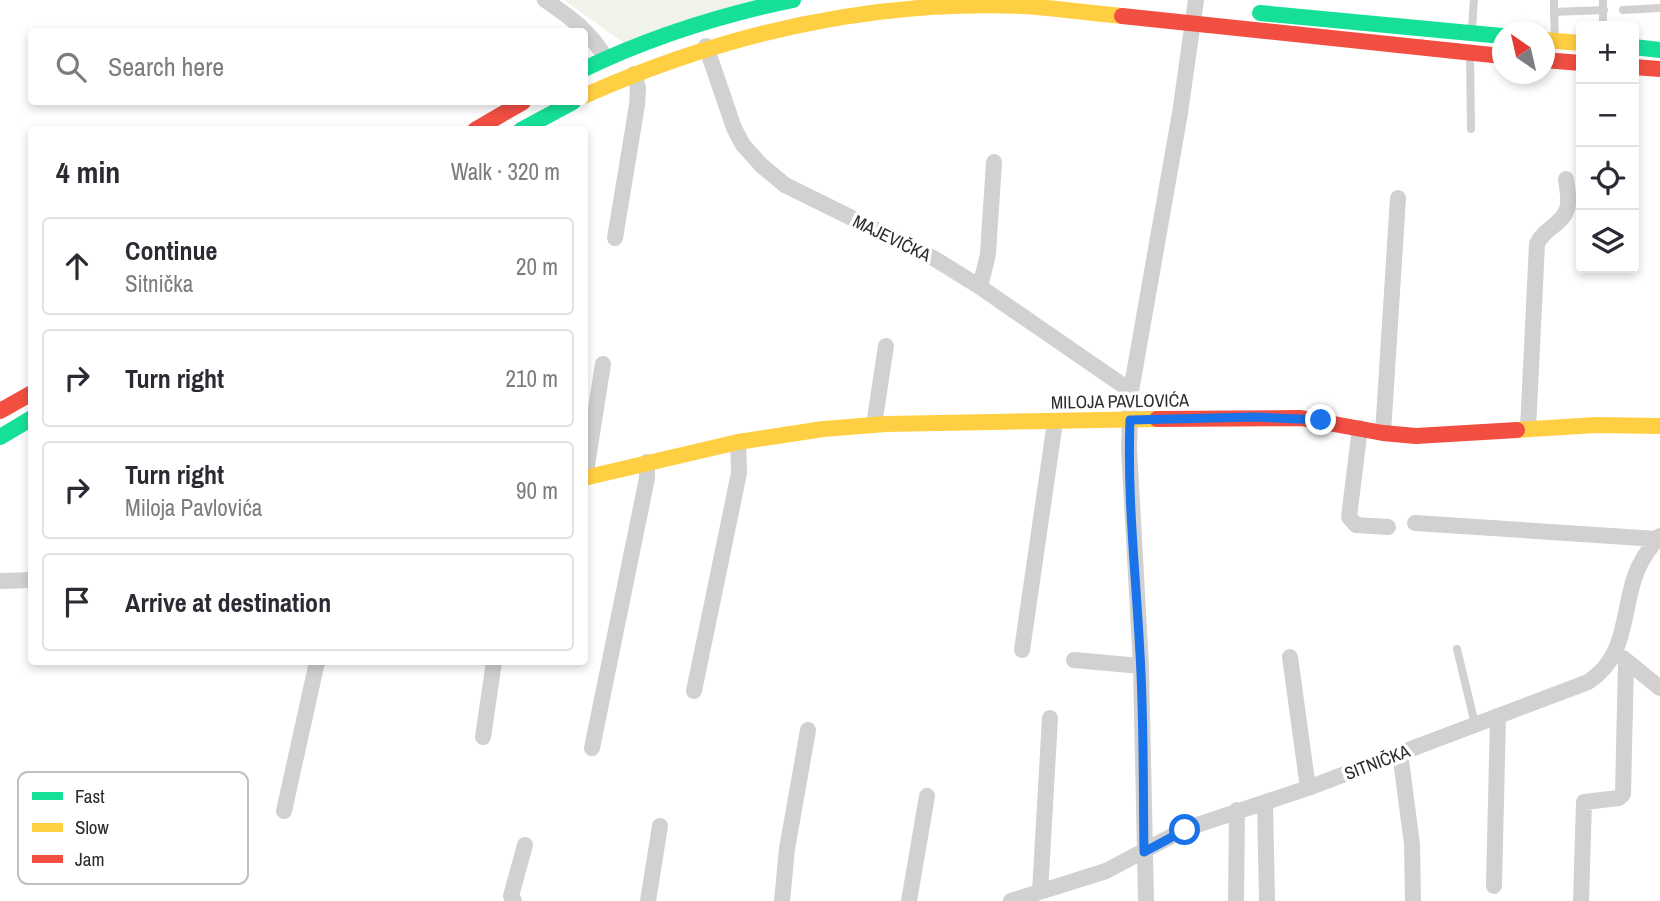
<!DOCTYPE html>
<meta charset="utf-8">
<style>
:root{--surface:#fff;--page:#f2f2f3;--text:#2b2b33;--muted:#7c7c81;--line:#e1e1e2}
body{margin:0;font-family:"Archivo Narrow",sans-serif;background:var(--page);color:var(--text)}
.controls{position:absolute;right:21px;top:21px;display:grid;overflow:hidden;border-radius:7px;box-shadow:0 4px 10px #0003}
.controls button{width:63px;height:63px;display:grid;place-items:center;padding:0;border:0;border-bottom:2px solid var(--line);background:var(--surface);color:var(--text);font:35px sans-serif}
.compass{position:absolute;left:1492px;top:21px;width:63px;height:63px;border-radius:50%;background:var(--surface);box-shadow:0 4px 10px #0003;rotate:326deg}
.stop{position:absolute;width:21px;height:21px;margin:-16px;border:5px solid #1a73e8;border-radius:50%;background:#fff}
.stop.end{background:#1a73e8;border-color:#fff;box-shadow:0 2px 7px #0008}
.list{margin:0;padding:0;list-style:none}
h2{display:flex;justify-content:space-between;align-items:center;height:91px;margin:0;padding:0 28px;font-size:30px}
h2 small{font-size:23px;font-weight:400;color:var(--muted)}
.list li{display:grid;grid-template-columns:46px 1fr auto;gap:21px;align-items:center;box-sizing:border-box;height:98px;margin:0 14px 14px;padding:0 14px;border:2px solid var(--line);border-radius:7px}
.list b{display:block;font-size:26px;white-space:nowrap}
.list p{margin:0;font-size:23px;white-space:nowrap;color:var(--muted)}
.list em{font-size:23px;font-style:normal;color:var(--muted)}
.icon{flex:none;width:38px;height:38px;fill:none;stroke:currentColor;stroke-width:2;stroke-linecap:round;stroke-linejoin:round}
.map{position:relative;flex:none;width:1660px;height:901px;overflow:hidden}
.search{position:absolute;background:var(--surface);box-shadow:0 4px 10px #0003;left:28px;top:28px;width:560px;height:77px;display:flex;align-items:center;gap:18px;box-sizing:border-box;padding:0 24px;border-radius:7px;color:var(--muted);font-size:26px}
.panel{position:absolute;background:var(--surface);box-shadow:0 4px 10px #0003;left:28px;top:126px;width:560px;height:539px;border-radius:7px}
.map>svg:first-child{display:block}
</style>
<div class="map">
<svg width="1660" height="901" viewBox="0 0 1660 901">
<rect width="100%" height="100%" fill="#fff"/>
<path fill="#f0f3ea" d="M564 0H756L635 51Z"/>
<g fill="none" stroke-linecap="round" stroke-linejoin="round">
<path stroke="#d1d1d1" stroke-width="8" d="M1554 0V12L1604 10
M1623 10 1660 8
M1554 12 1555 37
M1603 26V0
M1472 28 1474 0
M1470 55 1471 129
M1457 649 1475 724"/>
<path stroke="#d1d1d1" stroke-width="16" d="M545 0C570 17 591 32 606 59
M706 46 734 128 743 145 761 165 785 185 935 259 980 287 1131 391
M615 238 637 105 638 88 634 74
M980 287 988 254 994 162
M874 425 886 346
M1360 428 1349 517 1356 525 1388 527
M1528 429 1537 244C1544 228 1562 225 1567 209 1570 201 1567 188 1566 179
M1383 433 1398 198
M585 478 603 364
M1415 523 1657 539
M0 581 32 580
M1022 650 1055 422
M1290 657 1308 788
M1623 658 1660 688
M1074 660 1141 666 1129 448 1131 391 1180 113 1196 0
M1141 666 1146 901
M694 691 739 473 738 442
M483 737 494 662
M592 748 647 478V462
M1400 753 1412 844 1413 901
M1265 802 1267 901
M284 811 317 662
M1494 886 1498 716
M1040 892 1050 718
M514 901 511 896 525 845
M648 901 660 826
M782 901 787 849 808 730
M909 901 927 796
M1011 901 1106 871 1185 829 1308 788 1588 682C1626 658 1622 617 1634 579 1639 563 1649 548 1660 536
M1236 901 1237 810
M1581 901 1584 802 1619 798 1623 794 1626 662"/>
<path stroke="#16e098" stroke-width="16" d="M1260 13 1502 36
M1634 47 1660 50
M584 69C651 37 720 15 793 0
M521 130 573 102
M0 437 32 418"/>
<path stroke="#ffcf43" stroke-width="16" d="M1544 40 1581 43
M584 96C721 35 870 0 1022 6 1055 8 1089 13 1122 16
M1517 430 1596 425 1660 426
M584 478 738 442 823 429 886 424 1157 419"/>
<path stroke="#f24e42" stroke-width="16" d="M1122 16 1502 56
M1544 60 1581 63
M1634 67 1660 69
M475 130 523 102
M0 411 32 393
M1157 419 1301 418 1383 433 1416 436 1517 430"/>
</g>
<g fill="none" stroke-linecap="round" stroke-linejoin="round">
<path stroke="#1a73e8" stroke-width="9" d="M1185 830 1144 852C1143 786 1144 720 1140 654 1136 576 1127 498 1130 420L1255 417 1321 420"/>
</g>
<g text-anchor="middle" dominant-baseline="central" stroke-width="7" stroke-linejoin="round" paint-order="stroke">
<g font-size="18" fill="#2c2c2c" stroke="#fff">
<text transform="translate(892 238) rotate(26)">MAJEVIČKA</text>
<text transform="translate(1120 401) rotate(-1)">MILOJA PAVLOVIĆA</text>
<text transform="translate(1377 762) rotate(-21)">SITNIČKA</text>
</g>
</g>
<rect x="18" y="772" width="230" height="112" rx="10" fill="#fff" stroke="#c0c0c0" stroke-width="2"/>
<rect x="32" y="792" width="31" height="8" fill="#16e098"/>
<rect x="32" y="823" width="31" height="9" fill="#ffcf43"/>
<rect x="32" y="855" width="31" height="8" fill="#f24e42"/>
<g font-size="19" fill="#2c2c2c">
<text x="75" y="803">Fast</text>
<text x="75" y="834">Slow</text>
<text x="75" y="866">Jam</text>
</g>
</svg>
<div class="controls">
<button>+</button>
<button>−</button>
<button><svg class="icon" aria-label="locate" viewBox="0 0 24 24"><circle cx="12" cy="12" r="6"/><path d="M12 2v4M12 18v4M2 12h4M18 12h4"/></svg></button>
<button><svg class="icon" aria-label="layers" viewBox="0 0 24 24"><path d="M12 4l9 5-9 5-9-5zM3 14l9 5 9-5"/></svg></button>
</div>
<svg class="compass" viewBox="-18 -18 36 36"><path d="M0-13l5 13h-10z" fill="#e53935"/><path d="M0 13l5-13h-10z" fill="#7c7c81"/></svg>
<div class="stop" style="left:1185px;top:830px"></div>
<div class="stop end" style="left:1321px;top:420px"></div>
<div class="search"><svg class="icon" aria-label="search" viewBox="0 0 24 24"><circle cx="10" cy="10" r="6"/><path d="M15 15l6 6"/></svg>Search here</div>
<section class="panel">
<h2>4 min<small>Walk · 320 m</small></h2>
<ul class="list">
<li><svg class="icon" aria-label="ahead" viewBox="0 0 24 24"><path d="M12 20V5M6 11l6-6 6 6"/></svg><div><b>Continue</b><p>Sitnička</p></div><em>20 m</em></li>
<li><svg class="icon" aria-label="right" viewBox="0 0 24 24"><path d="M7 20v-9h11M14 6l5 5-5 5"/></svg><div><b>Turn right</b></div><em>210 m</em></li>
<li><svg class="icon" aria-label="right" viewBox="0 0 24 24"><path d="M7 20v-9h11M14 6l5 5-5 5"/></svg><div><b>Turn right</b><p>Miloja Pavlovića</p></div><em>90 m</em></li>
<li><svg class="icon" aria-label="arrive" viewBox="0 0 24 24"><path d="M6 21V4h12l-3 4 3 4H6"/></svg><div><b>Arrive at destination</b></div></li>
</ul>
</section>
</div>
